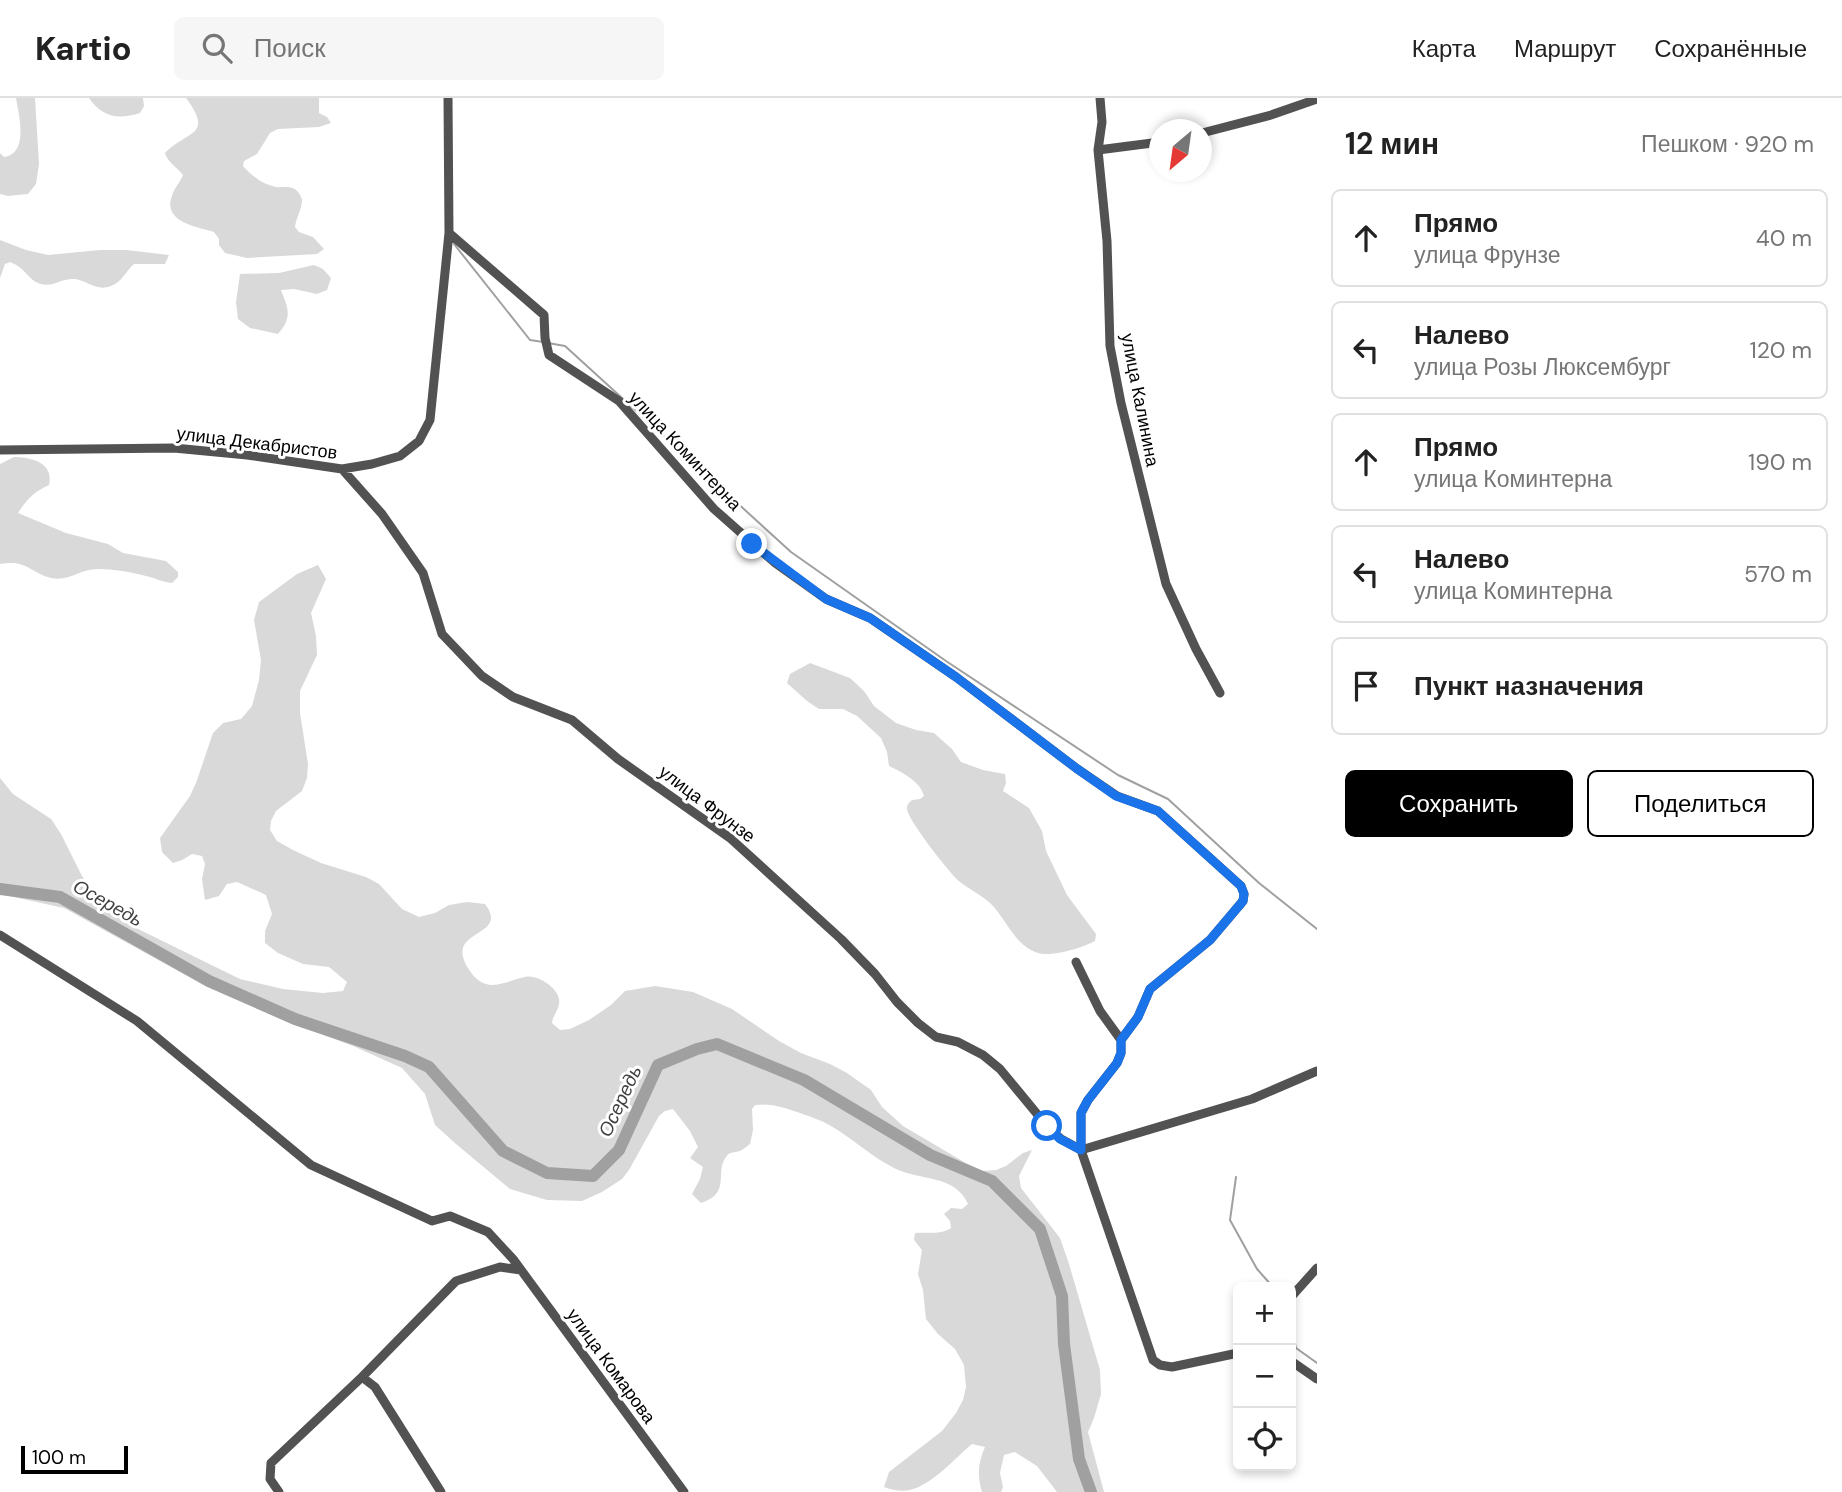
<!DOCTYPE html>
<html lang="ru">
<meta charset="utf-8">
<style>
:root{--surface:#fff;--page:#f6f6f6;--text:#222;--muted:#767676;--line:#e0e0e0;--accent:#000}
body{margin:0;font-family:"DM Sans",sans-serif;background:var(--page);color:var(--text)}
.controls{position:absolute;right:21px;bottom:21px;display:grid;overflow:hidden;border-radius:10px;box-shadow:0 4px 10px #0003}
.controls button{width:63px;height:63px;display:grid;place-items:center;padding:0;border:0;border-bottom:2px solid var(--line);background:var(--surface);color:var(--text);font:35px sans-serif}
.compass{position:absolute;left:1149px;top:21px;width:63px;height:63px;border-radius:50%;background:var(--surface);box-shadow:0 4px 10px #0003;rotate:209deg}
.scale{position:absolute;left:21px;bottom:18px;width:107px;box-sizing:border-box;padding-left:7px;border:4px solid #000;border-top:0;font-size:19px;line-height:24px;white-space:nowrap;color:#000;-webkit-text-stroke:5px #fff;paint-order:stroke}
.stop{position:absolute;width:21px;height:21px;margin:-16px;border:5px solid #1a73e8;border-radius:50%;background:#fff}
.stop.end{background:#1a73e8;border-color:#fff;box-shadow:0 2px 7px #0008}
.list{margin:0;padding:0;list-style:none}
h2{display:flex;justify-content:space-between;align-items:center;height:91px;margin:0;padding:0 28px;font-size:30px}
h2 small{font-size:23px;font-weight:400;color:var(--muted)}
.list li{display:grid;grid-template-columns:46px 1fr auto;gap:21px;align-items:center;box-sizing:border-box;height:98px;margin:0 14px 14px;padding:0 14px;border:2px solid var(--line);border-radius:10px}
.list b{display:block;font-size:26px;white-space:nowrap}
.list p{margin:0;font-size:23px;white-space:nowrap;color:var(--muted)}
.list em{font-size:23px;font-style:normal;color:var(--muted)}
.actions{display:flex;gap:14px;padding:21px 28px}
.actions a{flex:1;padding:16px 0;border:2px solid var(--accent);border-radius:10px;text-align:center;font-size:24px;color:var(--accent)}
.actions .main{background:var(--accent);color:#fff}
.icon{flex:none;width:38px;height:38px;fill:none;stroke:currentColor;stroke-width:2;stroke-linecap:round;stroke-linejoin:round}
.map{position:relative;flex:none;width:1317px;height:1394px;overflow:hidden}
header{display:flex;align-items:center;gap:42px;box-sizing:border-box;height:98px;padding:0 35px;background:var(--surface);border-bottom:2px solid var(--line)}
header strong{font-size:33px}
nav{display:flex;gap:38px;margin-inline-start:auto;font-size:24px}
.search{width:490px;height:63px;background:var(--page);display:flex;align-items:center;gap:18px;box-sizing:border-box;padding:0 24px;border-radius:10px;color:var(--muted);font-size:26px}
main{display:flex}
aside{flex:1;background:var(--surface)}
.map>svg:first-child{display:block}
</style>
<header>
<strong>Kartio</strong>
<div class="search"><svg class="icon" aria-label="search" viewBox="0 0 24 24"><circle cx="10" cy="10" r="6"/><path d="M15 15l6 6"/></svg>Поиск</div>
<nav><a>Карта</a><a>Маршрут</a><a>Сохранённые</a></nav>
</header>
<main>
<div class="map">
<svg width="1317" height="1394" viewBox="0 0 1317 1394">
<rect width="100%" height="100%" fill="#fff"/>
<path fill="#d9d9d9" d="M16 0H35L39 66 36 86 28 96 8 98 0 96V55L4 59C29 55 19 18 16 0Z
M89 0H143L144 8 140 15C118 22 102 19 89 0Z
M186 0H319V15L327 19 331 25 319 29 278 31 270 35 257 56 244 63 243 68C252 78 262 86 276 89 281 90 287 88 292 90 297 91 301 97 302 102 302 111 296 120 295 129L299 134 313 139 324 151 317 156 247 160 225 155 219 147V141L214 134C197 129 162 124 172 98 174 90 180 85 183 77 177 69 168 65 165 55 188 32 214 38 186 0Z
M0 142 26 152 48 157 100 152H126L169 157 165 166H134C125 174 122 184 111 188 97 194 87 182 74 181 60 180 50 192 36 184 25 177 25 170 10 164L5 166 0 180Z
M314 167 323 171 331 180 327 192 317 196 294 191 281 192C288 210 293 219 278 236L250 230 238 221 236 204 240 176 279 175Z
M14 359C32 359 54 365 49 387 35 393 26 402 18 415L66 435 108 446 123 455 166 463 178 474V479L172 485C162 484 155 480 146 478 131 474 113 471 98 471 79 471 69 484 51 480 29 474 27 461 0 466V366Z
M318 467 326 481 311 515 316 538 317 557 300 593V615L308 666 307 680 302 693 276 713 271 723 270 732 277 743 293 752 321 765 366 779 379 786 402 811 419 819 435 815 449 807 467 804 485 806C511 840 443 830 468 870 485 898 502 884 525 879 537 876 562 891 559 906 558 913 553 917 552 925L560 932 570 931 589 922 611 907 625 893 655 888 693 894 732 911 779 943 801 955 830 966 847 975 871 992 882 1009 903 1028 964 1064 982 1073 996 1072 1006 1068 1023 1055 1032 1052 1019 1078 1021 1090 1060 1140 1069 1166 1100 1272 1101 1296 1094 1320 1088 1334 1104 1394H1057L1037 1368 1015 1354 1004 1357 1000 1375 1003 1389 1001 1394H982C977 1377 978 1365 985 1349L972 1346C955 1360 932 1387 910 1392 902 1394 892 1392 884 1389L889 1374 942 1333 956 1315 963 1302 966 1289 964 1267 955 1251 938 1236 926 1221 923 1192 918 1176 922 1152 914 1142 915 1135C927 1134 941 1137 951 1130L950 1123 944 1116 951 1110 962 1111 968 1106C955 1076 919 1083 894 1070 872 1059 853 1041 831 1028 821 1022 808 1018 797 1014 782 1009 770 1005 755 1007L752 1011 753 1032 750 1046C747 1048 744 1051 740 1053 734 1055 730 1053 726 1059 714 1075 732 1095 701 1105L692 1096 700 1081 703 1069 690 1060 698 1049 690 1033 673 1011 665 1013 659 1018 629 1072 622 1081 602 1094 582 1103 547 1102 510 1091 456 1046 435 1027 425 996 402 970 353 948 281 921 207 889 64 810 0 796V680L13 696 51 721 61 736 82 778 97 797 109 810 138 831 240 881 283 891 323 895 343 893 347 884 329 869 303 866 278 855 265 845V833L272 816 266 797 237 784 227 786 219 798 205 802 202 781 205 766 202 758 192 756 182 762 173 765 162 754 160 740 190 698 196 685 213 635 223 625 241 621 252 608 259 582 261 562 254 522 259 504 297 476Z
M810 565 850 580 864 593 874 608 896 625 916 632 934 635 952 651 961 664 983 672 1005 676 1006 685 1003 693 1029 710 1042 733 1046 753 1067 797 1096 836 1095 843C1082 850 1052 859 1038 855 1014 847 1007 822 991 806 982 797 970 792 960 784 950 776 908 722 907 711 907 706 909 705 912 702L920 701 924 698C921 684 902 674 889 668L887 654 881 640 857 618 843 611H819L807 603 787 585 790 576Z"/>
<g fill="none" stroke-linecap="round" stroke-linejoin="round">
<path stroke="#a0a0a0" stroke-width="2" d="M454 146 530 242 543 244
M548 245 565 248 791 454 946 563 1118 677 1168 701 1259 785 1317 831
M1236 1079 1230 1122 1257 1171 1273 1189
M1291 1229 1296 1250 1317 1265"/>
<path stroke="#a0a0a0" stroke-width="12" d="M0 791 60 799 209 883 295 921 405 958 429 969 503 1053 547 1075 593 1078 619 1052 658 967 697 951 717 946 804 982 930 1057 992 1083 1040 1131 1062 1198 1064 1246 1079 1361 1091 1394"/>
<path stroke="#525252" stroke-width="9" d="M1100 0 1102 24 1098 52 1107 143 1110 248 1121 305 1166 486 1196 551 1220 595
M1202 35 1271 17 1317 1
M1098 52 1160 44
M449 135 544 217 545 240 549 257 619 303 714 411 774 464 826 501 870 520 956 579 1076 670 1117 698 1158 713 1241 788 1244 796 1243 803 1210 842 1150 891 1138 919 1121 942
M0 352 174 350 247 357 342 371 372 366 400 358 419 343 430 322 449 135 448 0
M342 371 382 416 423 475 442 536 482 578 513 599 572 622 618 661 730 740 841 841 875 876 897 904 918 925 936 939 958 944 983 957 1000 971 1047 1028 1061 1041 1081 1052
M0 837 137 923 311 1067 432 1123 450 1118 488 1134 513 1161 684 1394
M1076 864 1100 913 1121 942V955L1117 965 1088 1002 1081 1015V1052L1153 1262 1160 1267 1172 1269 1238 1255
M1081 1052 1252 1001 1317 973
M1291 1199 1317 1170
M1291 1263 1317 1281
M362 1279 375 1289 441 1394
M279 1394 270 1381 271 1365 362 1279 456 1183 500 1169 521 1172"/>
</g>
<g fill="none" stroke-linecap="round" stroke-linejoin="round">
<path stroke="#1a73e8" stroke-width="9" d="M752 446 826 501 870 520 956 579 1076 670 1116 698 1158 713 1241 788 1244 796 1243 803 1210 842 1150 891 1138 919 1121 942V955L1117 965 1088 1002 1081 1015V1052L1060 1041 1047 1028"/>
</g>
<g text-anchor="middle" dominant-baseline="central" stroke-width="6" stroke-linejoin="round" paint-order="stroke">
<g font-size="18" fill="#000" stroke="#fff">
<text transform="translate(1140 302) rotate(79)">улица Калинина</text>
<text transform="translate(257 345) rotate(7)">улица Декабристов</text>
<text transform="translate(685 353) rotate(47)">улица Коминтерна</text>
<text transform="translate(707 706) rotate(37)">улица Фрунзе</text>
<text transform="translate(611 1268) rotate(54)">улица Комарова</text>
</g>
<g font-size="19" font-style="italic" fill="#414141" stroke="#fff">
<text transform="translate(108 805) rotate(29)">Осередь</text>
<text transform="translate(620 1003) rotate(-65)">Осередь</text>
</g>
</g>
</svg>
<div class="controls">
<button>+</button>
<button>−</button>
<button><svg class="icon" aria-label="locate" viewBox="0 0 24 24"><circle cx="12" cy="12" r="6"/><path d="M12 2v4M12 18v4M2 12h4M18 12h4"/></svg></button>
</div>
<svg class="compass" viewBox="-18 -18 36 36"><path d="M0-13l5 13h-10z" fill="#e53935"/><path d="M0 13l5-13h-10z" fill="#767676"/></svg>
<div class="scale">100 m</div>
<div class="stop" style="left:1047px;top:1028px"></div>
<div class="stop end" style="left:752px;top:446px"></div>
</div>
<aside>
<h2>12 мин<small>Пешком · 920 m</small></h2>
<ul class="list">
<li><svg class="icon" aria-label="ahead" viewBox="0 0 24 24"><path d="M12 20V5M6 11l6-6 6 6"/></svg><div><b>Прямо</b><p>улица Фрунзе</p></div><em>40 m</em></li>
<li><svg class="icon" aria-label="left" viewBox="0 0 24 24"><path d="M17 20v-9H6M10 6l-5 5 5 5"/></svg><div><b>Налево</b><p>улица Розы Люксембург</p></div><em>120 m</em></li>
<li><svg class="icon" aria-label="ahead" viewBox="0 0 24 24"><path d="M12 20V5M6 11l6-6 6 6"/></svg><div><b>Прямо</b><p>улица Коминтерна</p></div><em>190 m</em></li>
<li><svg class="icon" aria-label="left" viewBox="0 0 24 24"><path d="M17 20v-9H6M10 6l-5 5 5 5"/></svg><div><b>Налево</b><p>улица Коминтерна</p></div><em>570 m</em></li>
<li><svg class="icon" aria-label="arrive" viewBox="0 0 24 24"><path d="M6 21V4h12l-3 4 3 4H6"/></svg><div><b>Пункт назначения</b></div></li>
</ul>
<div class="actions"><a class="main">Сохранить</a><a>Поделиться</a></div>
</aside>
</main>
